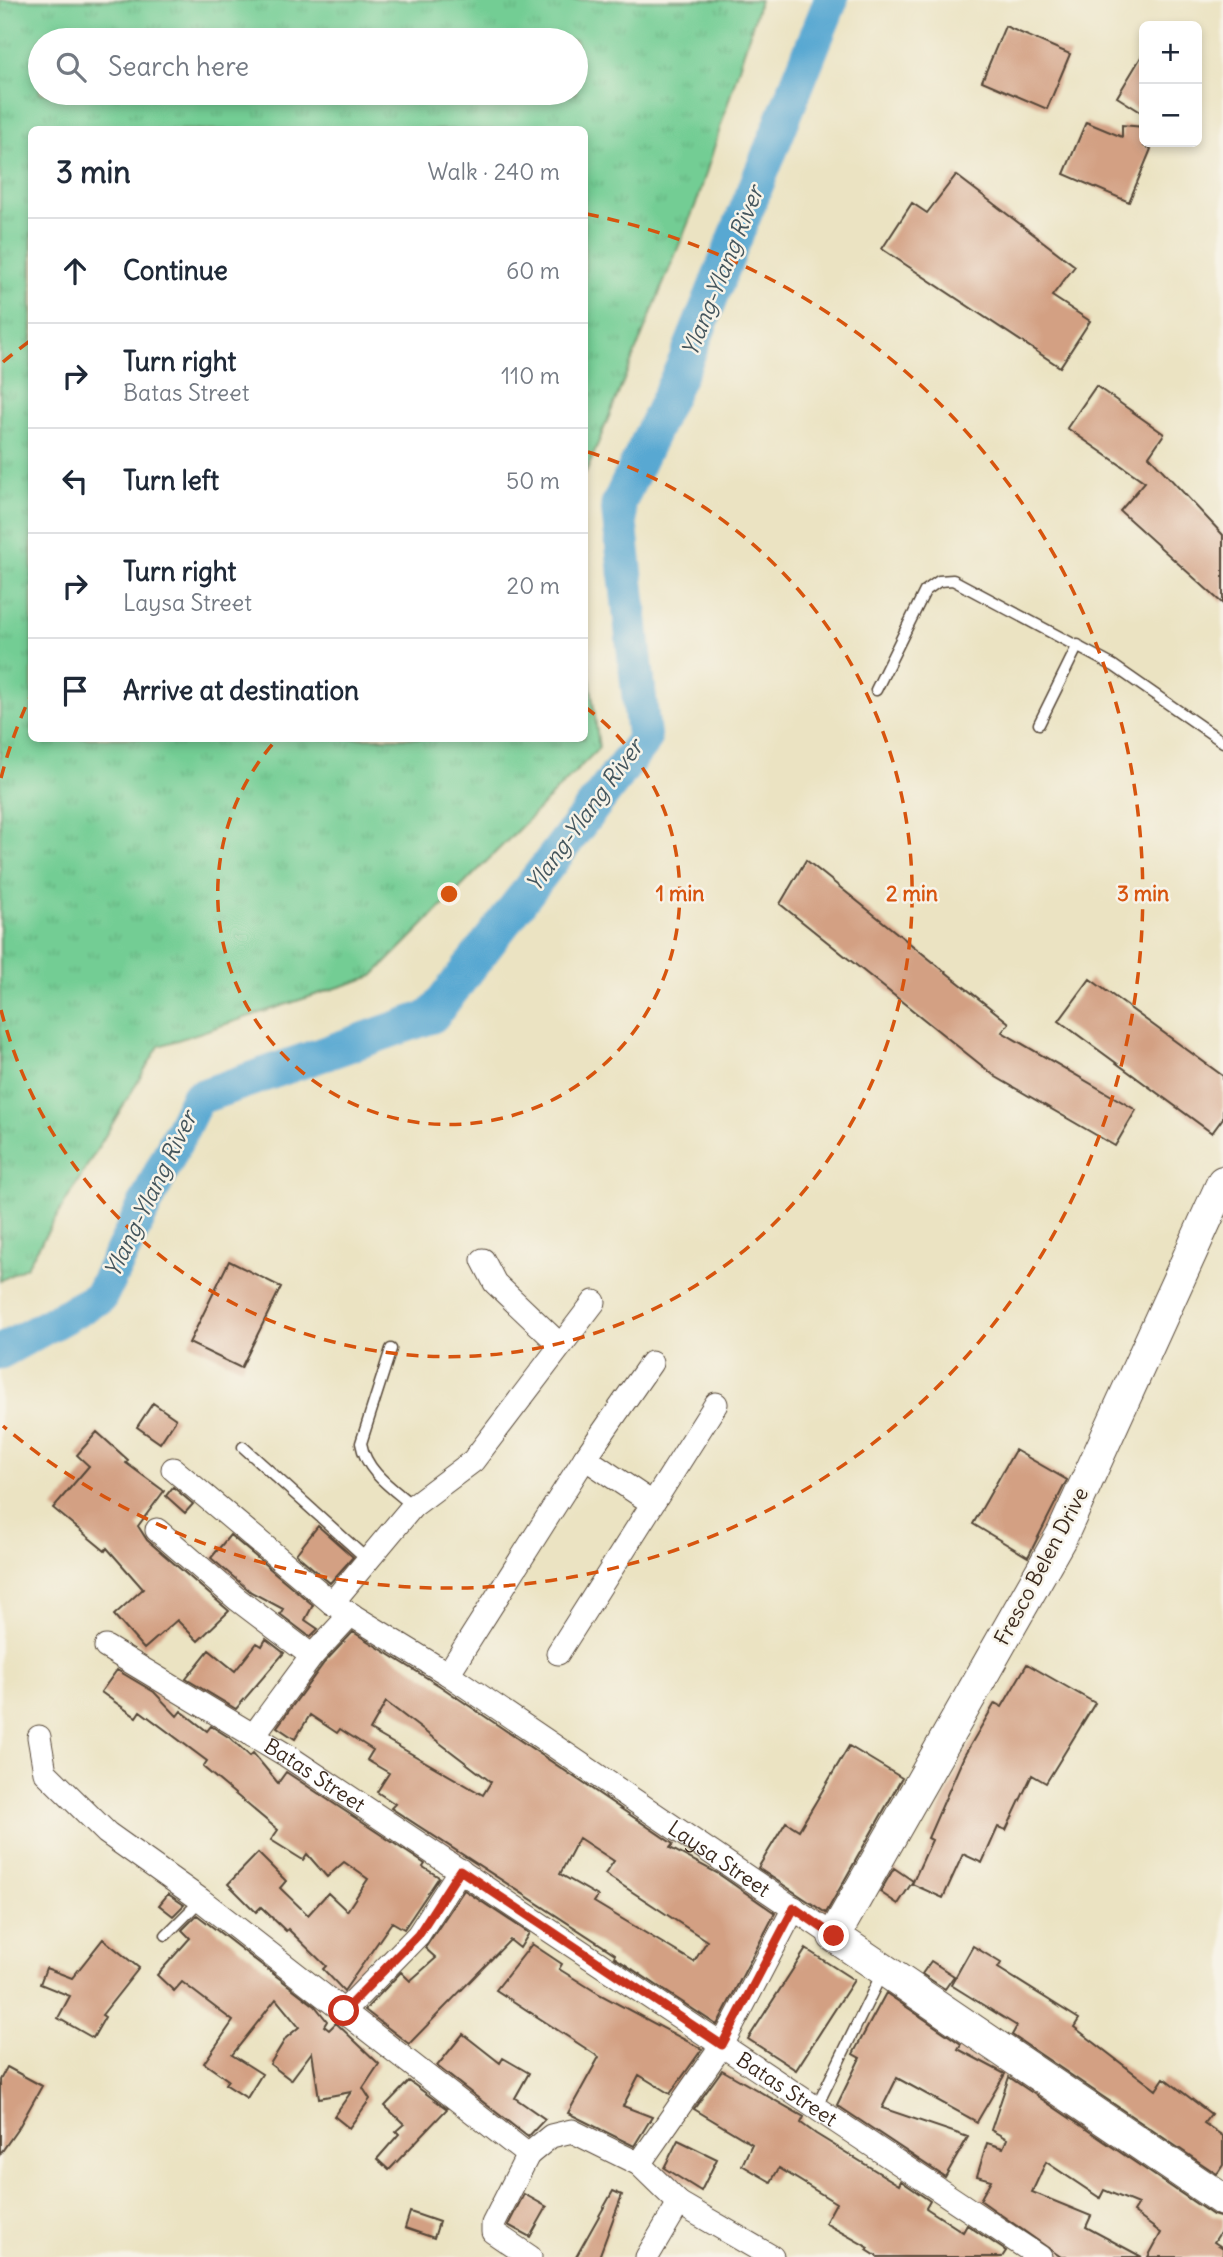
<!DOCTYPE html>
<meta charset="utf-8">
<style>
:root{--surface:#fff;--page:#f6f6f7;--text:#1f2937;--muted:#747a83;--line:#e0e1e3}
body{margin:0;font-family:Delius,sans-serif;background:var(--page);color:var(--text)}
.controls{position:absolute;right:21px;top:21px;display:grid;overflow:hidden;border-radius:10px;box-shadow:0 4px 10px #0003}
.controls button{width:63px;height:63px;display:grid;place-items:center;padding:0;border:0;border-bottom:2px solid var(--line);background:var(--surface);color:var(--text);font:35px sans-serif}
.stop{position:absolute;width:21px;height:21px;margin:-16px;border:5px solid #c8321e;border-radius:50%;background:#fff}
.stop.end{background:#c8321e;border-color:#fff;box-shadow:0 2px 7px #0008}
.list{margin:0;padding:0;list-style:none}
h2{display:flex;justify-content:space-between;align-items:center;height:91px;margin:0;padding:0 28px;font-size:30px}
h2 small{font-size:23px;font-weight:400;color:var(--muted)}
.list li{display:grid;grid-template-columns:46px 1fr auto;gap:21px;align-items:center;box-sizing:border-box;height:105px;padding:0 28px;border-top:2px solid var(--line)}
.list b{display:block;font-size:26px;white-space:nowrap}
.list p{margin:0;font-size:23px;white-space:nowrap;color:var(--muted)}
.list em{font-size:23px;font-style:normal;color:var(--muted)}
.icon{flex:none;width:38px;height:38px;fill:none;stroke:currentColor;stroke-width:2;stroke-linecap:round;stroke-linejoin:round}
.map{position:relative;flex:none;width:1223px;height:2257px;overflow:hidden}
.search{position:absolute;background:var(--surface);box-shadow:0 4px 10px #0003;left:28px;top:28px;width:560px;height:77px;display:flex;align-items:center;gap:18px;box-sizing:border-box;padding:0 24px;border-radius:38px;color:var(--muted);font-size:26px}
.panel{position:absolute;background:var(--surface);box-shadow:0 4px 10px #0003;left:28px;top:126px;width:560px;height:616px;border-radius:10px}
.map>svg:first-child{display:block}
</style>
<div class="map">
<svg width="1223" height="2257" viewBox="0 0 1223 2257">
<defs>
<pattern id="grass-tufts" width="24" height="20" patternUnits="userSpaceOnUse" patternTransform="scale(1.75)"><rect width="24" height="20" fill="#73cd94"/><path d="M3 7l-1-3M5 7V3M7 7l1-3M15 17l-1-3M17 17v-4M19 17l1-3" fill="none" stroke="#64b07f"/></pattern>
</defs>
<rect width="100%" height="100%" fill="#f7f3e8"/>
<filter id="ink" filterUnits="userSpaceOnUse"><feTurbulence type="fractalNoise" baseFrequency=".0143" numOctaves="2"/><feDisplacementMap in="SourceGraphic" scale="14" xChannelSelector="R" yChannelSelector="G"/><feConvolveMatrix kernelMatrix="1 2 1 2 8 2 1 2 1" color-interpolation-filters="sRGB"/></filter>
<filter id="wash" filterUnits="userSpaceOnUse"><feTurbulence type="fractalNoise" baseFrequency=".00686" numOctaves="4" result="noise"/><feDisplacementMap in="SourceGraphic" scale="28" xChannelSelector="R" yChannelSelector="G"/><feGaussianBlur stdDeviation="1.57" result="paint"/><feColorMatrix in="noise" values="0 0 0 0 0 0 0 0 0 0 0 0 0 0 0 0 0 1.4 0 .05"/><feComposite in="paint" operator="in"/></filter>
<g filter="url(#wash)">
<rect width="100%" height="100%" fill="#ebe3c2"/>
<path fill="url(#grass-tufts)" stroke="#577c59" stroke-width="2" fill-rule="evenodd" d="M0 0H760L698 199 585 475 584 130H32V738H584L585 639 599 748 373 976 159 1046 27 1266 0 1281ZM40 40H576V93H40Z"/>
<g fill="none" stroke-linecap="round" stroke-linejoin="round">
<path stroke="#58a8d2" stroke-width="35" d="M0 1352 100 1297 197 1098 432 1016 644 740 618 505 685 362 831 0"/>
</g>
<g id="blocks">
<path fill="#d3a083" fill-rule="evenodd" d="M1005 26 1070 54 1047 109 982 81Z
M1144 52V114L1117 97Z
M1086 122 1122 137V125L1144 127V146L1151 149 1129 202 1064 174Z
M956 175 1075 266 1052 296 1090 321 1060 367 882 249 912 203 927 213Z
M1096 386 1164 434 1149 456 1223 535V604L1120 511 1145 482 1067 428Z
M806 860 1009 1023 1002 1032 1136 1110 1115 1146 996 1077 780 904Z
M1090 979 1223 1076V1118L1212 1133 1059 1021Z
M229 1261 281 1287 241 1368 189 1343Z
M153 1403 176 1419 160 1443 137 1427Z
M97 1432 128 1460 126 1463 164 1491 138 1526 147 1540 229 1611 198 1641 177 1620 144 1649 114 1615 143 1589 107 1548 105 1551 53 1508 89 1466 77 1455Z
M1015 1450 1067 1480 1028 1557 973 1524Z
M173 1487 193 1504 185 1513 166 1496Z
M318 1526 353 1557 330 1583 296 1554Z
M230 1535 313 1605 305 1620 318 1629 310 1637 280 1614 283 1609 251 1592 211 1558Z
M353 1632 440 1686 673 1844 670 1848 717 1873 775 1913 717 2025 614 1957 615 1954 391 1808 395 1804 377 1792 389 1773 367 1760 373 1750 340 1729 337 1733 310 1715 295 1739 277 1727 324 1663ZM386 1702 491 1782 483 1795 370 1730ZM579 1838 614 1861 605 1874 707 1941 694 1962 594 1902 598 1896 560 1874Z
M266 1639 284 1653 236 1709 186 1679 209 1650 235 1671 257 1643 262 1646Z
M1027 1664 1095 1703 1046 1783 1032 1775 1006 1830 998 1827 982 1863 963 1854 943 1898 912 1884 932 1840 928 1838 964 1756 995 1703 1002 1707Z
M117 1670 154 1692 177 1716 181 1711 207 1731 211 1726 230 1738 250 1756 253 1753 278 1783 286 1772 425 1864 423 1867 439 1877 404 1929 392 1922 344 1991 323 1969 326 1966 288 1929 286 1931 261 1907 256 1912 228 1884 258 1853 286 1881 280 1888 308 1915 328 1893 347 1911 368 1879 344 1862 327 1877 307 1854 303 1860 271 1840 278 1830 203 1767 207 1761 140 1711 136 1717 101 1692Z
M849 1746 902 1778 826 1913 758 1868 786 1822 799 1830Z
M894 1868 913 1881 898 1904 880 1892Z
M464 1890 529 1933 520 1948 510 1940 409 2044 365 2010 401 1972 410 1981 436 1958 425 1948Z
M168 1894 184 1905 173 1916 159 1905Z
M197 1915 315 2006 327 2021 324 2026 329 2030 336 2023 379 2064 363 2088 370 2099 349 2128 334 2116 351 2092 319 2098 312 2052 291 2080 270 2064 286 2038 299 2027 276 1999 232 2055 262 2074 247 2098 225 2084 228 2080 204 2063 233 2021 182 1982 174 1991 157 1975 190 1938 182 1930Z
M103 1939 139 1968 102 2015 105 2017 93 2038 58 2018 70 1996 40 1984 46 1968 72 1978Z
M532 1944 562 1964 559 1969 599 1994 702 2049 670 2094 639 2075 623 2106 652 2117 634 2146 568 2113 599 2057 496 1990Z
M973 1946 1001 1963 998 1968 1079 2019 1074 2027 1156 2090 1164 2078 1211 2114 1204 2123 1223 2136V2165L1217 2174 1012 2035 1017 2026 951 1985Z
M806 1949 854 1980 796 2070 748 2039Z
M931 1961 954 1976 945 1989 922 1974Z
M886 1993 961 2044 958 2049 1005 2074 977 2122 897 2078 882 2108 968 2137 945 2177 837 2105 860 2058 853 2054Z
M463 2034 500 2063 503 2058 529 2073 515 2098 545 2119 528 2137 437 2066Z
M7 2067 42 2086 19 2127 0 2154V2080Z
M722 2070 804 2117 801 2123 816 2134 899 2185 901 2181 930 2201 926 2208 963 2232 967 2225 1006 2251 1002 2257H878L867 2250 869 2248 825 2223 836 2203 779 2168 771 2182 742 2165 752 2144 694 2109Z
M1009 2077 1213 2215 1223 2218V2228L1214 2242 1223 2248V2257H1148L1161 2233 1133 2212 1138 2204 1104 2190 1100 2198 1046 2162 1032 2192 1091 2216 1086 2227 1142 2257H1061L980 2200 991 2180 977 2176 987 2143 1003 2148 1007 2139 991 2130Z
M409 2081 447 2109 389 2170 377 2159 399 2134 396 2131 404 2124 385 2106Z
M678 2140 717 2159 701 2191 664 2168Z
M613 2191 622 2195 599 2257H576Z
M524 2194 547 2207 530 2237 508 2225Z
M410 2212 439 2222 434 2238 405 2228Z"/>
</g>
</g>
<g filter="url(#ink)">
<use href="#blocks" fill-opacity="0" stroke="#554637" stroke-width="2"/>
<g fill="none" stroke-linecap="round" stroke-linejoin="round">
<g stroke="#554637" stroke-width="13">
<path id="lane" d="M876 690 925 591 939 581 953 580 1114 666 1223 742
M1039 724 1078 645
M391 1349 361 1443C366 1472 392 1488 413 1506
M243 1447 368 1560
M166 1935 201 1900
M817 2106 882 1973"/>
</g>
<g stroke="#554637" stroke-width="25">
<g id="street">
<path d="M483 1260 495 1283 560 1345"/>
<path d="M585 1458 652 1503"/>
<path id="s1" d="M173 1469 332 1603 448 1674 834 1936"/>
<path d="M157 1530 237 1599 312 1656"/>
<path d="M332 1603 413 1506 473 1461 594 1302"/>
<path id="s2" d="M106 1647 286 1755 1040 2257"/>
<path d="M558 1653 716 1404"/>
<path d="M448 1674 585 1458 651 1363"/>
<path d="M253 1736 312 1656 351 1614"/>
<path d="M39 1737 45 1772 107 1833 201 1900 528 2155 493 2224V2232L530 2257"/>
<path d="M344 2011 418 1935 460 1870"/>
<path d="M528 2155 551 2136 572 2131 639 2164 679 2203 772 2257"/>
<path d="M639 2164 722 2045 794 1908"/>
<path d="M647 2257 679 2203"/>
</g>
</g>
<g stroke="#554637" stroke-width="34">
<path id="secondary" d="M1223 1182 1063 1533 834 1936 1223 2200"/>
</g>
<use href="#lane" stroke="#fff" stroke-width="10"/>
<use href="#street" stroke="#fff" stroke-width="23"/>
<use href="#secondary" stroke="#fff" stroke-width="32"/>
</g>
</g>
<g fill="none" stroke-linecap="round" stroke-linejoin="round" filter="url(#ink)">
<path stroke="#c8321e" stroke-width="9" d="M344 2011 418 1935 460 1870 722 2045 794 1908 834 1936"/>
</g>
<g fill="none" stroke="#d7540e" stroke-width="3.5" stroke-dasharray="12 9">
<path d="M585 707A231 231 0 1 1 277 739"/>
<path d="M1 778A463 463 0 0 1 31 695M588 452A463 463 0 1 1 1 1010"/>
<path d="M3 362A694 694 0 0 1 31 340M587 214A694 694 0 1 1 3 1426"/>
</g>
<g text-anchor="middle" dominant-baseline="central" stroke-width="5" stroke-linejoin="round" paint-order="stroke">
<g font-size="21" fill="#3b2a1e" stroke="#f7f3e8">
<text transform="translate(1041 1566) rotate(-62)">Fresco Belen Drive</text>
<text stroke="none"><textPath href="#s2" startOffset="245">Batas Street</textPath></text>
<text stroke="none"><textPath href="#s1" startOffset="672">Laysa Street</textPath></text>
<text stroke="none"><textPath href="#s2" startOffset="812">Batas Street</textPath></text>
</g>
<g font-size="23" font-style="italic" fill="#45565d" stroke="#f7f3e8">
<text transform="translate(722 271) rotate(-68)">Ylang-Ylang River</text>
<text transform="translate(584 815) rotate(-54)">Ylang-Ylang River</text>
<text transform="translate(150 1194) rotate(-64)">Ylang-Ylang River</text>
</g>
</g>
<circle cx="449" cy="894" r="10" fill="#d7540e" stroke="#f7f3e8" stroke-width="3.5"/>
<g font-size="21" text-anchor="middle" font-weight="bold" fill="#d7540e" stroke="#f7f3e8" stroke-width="5" stroke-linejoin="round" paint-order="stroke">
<text x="680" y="901">1 min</text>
<text x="912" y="901">2 min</text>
<text x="1143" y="901">3 min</text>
</g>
</svg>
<div class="controls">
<button>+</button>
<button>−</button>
</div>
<div class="stop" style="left:344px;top:2011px"></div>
<div class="stop end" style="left:834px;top:1936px"></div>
<div class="search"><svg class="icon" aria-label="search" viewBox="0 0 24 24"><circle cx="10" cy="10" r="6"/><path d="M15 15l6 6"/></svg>Search here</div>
<section class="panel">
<h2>3 min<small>Walk · 240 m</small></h2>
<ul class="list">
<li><svg class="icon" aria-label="ahead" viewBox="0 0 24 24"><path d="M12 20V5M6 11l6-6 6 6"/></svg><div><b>Continue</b></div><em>60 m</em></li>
<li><svg class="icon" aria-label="right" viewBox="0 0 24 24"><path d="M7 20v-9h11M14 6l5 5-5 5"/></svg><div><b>Turn right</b><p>Batas Street</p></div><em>110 m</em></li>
<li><svg class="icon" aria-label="left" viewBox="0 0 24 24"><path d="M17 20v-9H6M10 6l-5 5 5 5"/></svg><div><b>Turn left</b></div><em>50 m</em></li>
<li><svg class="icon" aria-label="right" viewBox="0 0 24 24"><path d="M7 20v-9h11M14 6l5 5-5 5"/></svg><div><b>Turn right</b><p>Laysa Street</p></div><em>20 m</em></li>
<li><svg class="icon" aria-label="arrive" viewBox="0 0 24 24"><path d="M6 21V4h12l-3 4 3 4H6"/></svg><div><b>Arrive at destination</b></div></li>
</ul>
</section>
</div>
